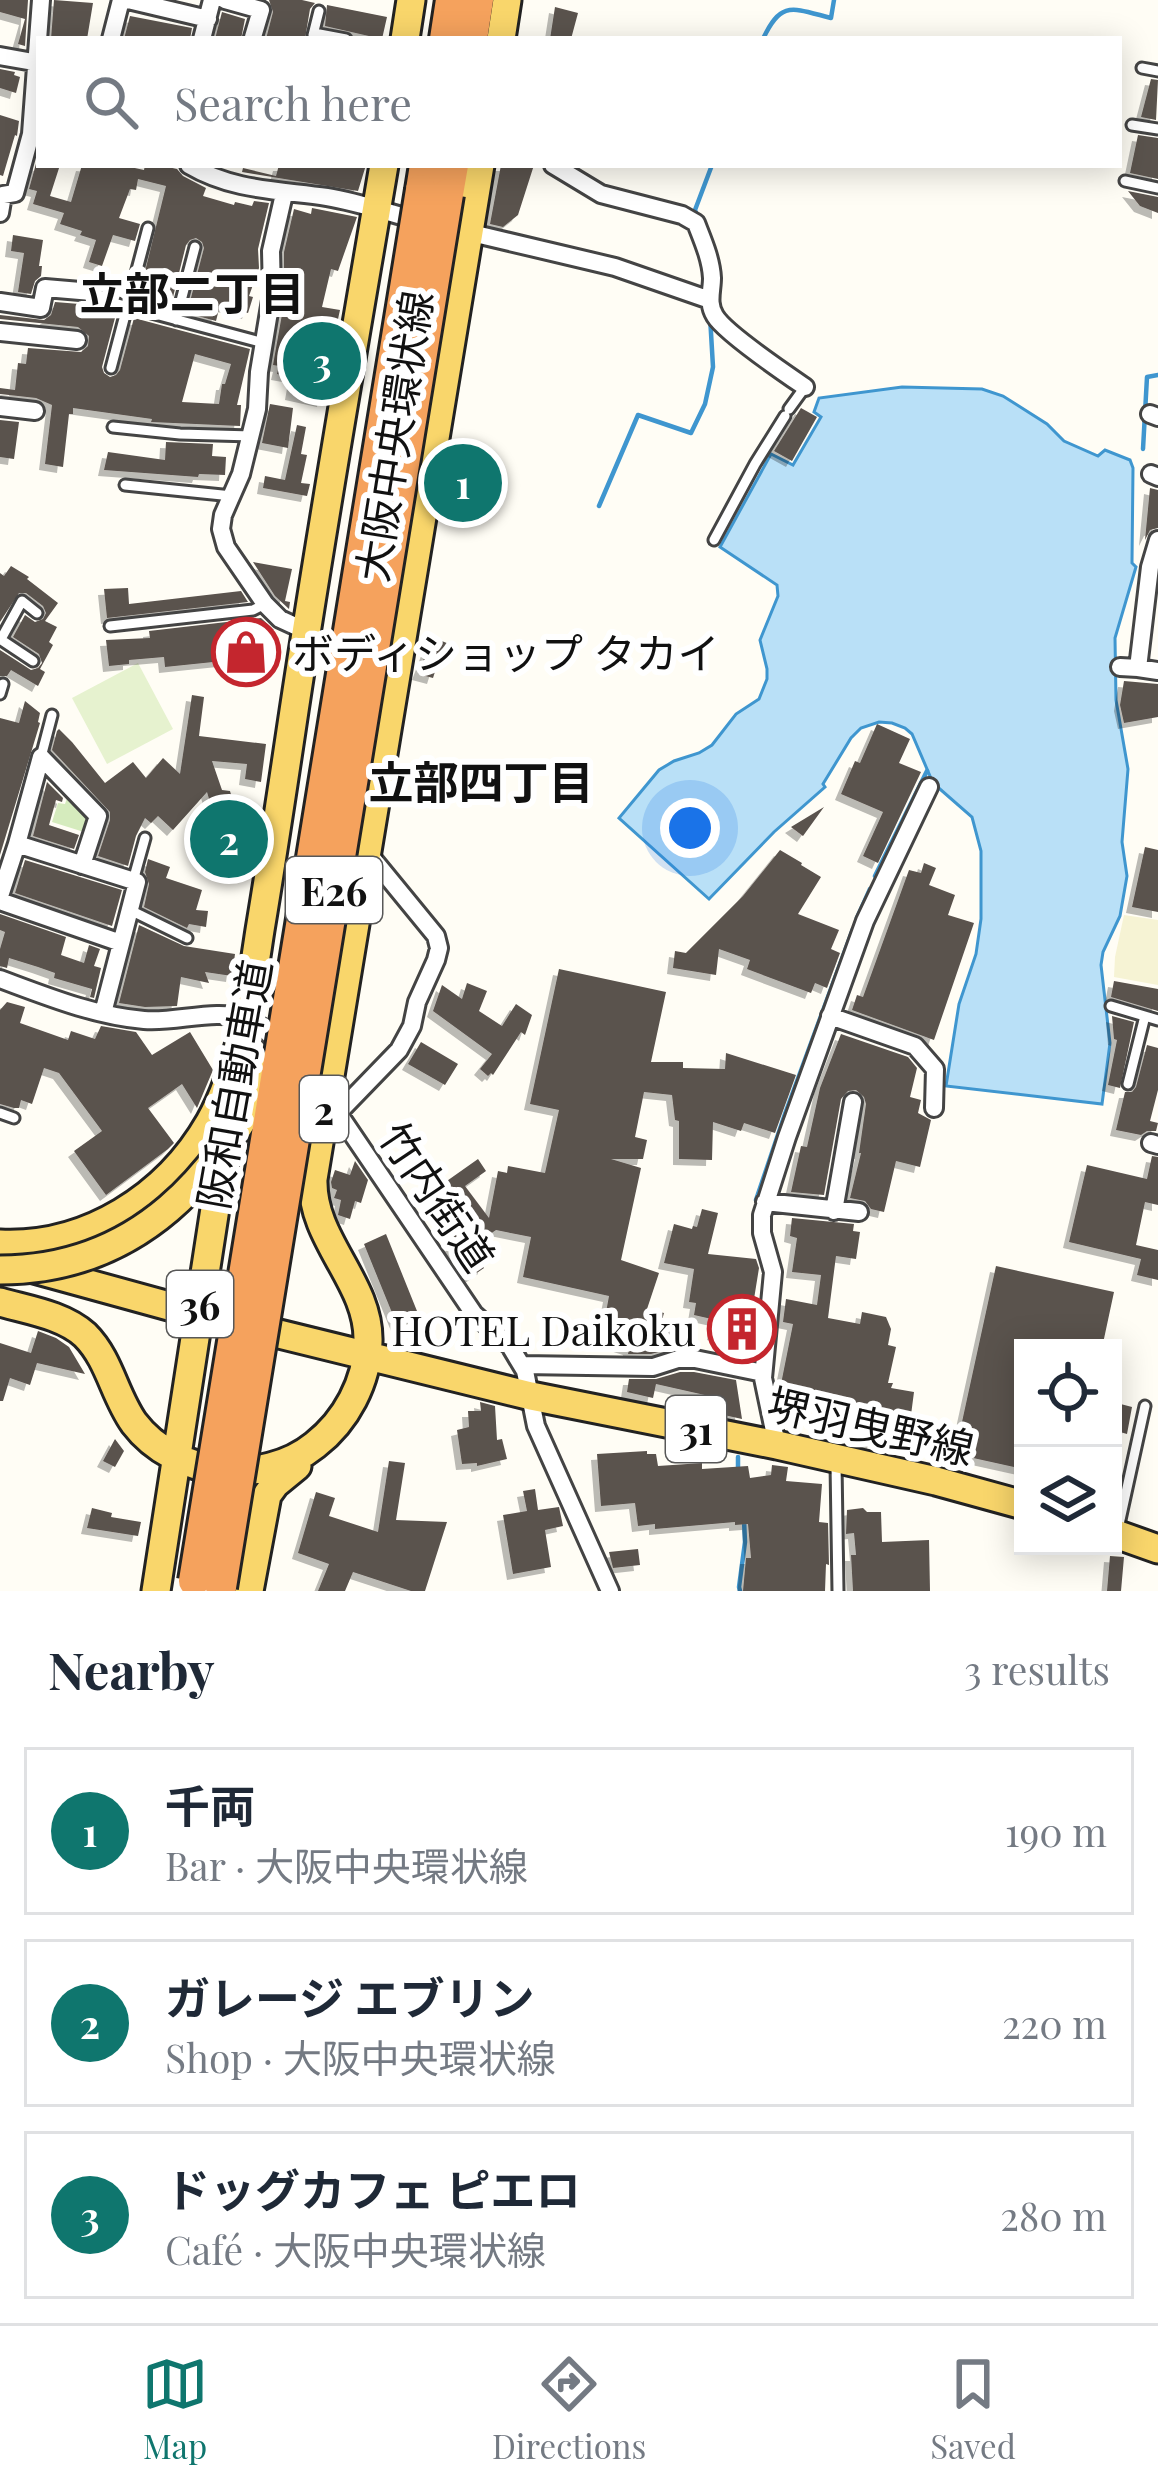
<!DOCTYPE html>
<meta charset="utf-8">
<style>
:root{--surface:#fff;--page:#f6f6f7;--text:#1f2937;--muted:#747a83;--line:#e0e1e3;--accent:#0f766e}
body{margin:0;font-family:"Playfair Display","Noto Sans JP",serif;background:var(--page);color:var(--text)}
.controls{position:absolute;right:36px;bottom:36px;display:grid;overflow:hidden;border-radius:0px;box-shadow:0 6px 30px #0003}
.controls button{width:108px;height:108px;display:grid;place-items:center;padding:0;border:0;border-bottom:3px solid var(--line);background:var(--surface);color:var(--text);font:60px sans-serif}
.you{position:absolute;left:690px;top:828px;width:42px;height:42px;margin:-30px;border:9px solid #fff;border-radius:50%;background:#1a73e8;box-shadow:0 0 0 18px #1a73e833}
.badge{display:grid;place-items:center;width:78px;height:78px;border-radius:50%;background:var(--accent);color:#fff;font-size:39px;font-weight:700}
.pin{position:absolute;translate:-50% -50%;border:6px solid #fff;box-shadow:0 3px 12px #0006}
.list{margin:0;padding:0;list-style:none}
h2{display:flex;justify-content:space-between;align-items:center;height:156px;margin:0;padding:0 48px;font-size:51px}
h2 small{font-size:39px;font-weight:400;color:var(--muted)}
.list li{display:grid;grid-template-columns:78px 1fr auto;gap:36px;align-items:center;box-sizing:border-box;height:168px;margin:0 24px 24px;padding:0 24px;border:3px solid var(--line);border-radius:0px}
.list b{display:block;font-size:45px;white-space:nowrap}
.list p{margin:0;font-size:39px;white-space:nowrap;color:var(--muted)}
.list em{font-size:39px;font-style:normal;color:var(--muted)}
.icon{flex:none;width:66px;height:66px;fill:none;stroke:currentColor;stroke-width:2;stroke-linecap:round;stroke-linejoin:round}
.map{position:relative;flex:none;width:1158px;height:1591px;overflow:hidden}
.search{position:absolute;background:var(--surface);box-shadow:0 6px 30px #0003;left:36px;right:36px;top:36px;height:132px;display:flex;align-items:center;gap:30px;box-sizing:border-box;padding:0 42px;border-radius:0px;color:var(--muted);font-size:45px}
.sheet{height:732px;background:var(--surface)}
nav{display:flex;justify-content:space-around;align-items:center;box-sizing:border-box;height:168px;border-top:3px solid var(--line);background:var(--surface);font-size:33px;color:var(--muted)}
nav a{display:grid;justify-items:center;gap:6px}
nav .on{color:var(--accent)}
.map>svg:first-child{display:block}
</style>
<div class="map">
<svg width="1158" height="1591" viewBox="0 0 1158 1591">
<defs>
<filter id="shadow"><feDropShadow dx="-6" dy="6" stdDeviation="0" flood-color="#0004"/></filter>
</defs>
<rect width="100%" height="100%" fill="#fffdf5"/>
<path fill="#f6f3d4" d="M1124 915 1158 920V985L1114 977 1115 957Z"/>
<path fill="#d5ebbd" d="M68 795 89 815 84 832 52 822 58 803 65 804Z"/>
<path fill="#e6f2cf" d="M138 663 173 729 107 764 72 698Z"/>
<path fill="#b9e0f7" stroke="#3f96cf" stroke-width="3" d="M902 387 982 389 1003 396 1047 424 1064 441 1098 456 1105 450 1130 460 1133 468 1132 563 1136 567 1115 638 1116 700 1128 769 1122 842 1127 876 1120 916 1103 952 1101 965 1110 1043 1102 1104 946 1086 959 1004 976 954 981 919V851L972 817 933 783 912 734 905 728 892 723 879 722 861 728 851 738 823 784 825 787 774 832 709 899 619 818 659 770 674 761 699 753 712 745 736 714 759 699 767 679V669L760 640 778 596 777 585 720 547 771 454 793 465 821 417 814 412 819 398Z"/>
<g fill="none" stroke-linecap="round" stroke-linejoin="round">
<path stroke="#3f96cf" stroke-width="4.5" d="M763 39C781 0 792 8 831 18L834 0
M698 218 695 210 712 165
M1143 449 1147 377 1158 375
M599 506 638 415 691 433 705 404 713 367 710 316
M875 876 927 771
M857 918 870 889
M756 1200 785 1114 853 929
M738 1473V1457
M740 1591 739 1587 745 1542 744 1520"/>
</g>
<path fill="#5a524d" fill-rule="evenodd" filter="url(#shadow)" d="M0 0H28L25 46 18 44 25 19 0 12Z
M54 0 93 3 87 39H51Z
M269 0H302L315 3 310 9 305 39H266L273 12Z
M327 5 387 17 382 39 325 26Z
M555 7 578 13 571 39H550Z
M222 12 245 19 241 39H215Z
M130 16 192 28 190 39 164 36 163 39H124Z
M0 69 15 72 14 75 20 77 16 93 0 88Z
M1151 79 1158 80 1156 120 1141 117Z
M0 115 19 121 17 136 15 135 3 176 0 175Z
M1138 135 1158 138V179L1130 173Z
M39 153V165H60L50 196 71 202 82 165 114 168 121 165 144 170 145 165H159L177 169 183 176 206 188 203 196 234 205 235 202 252 206 254 201 269 203 258 249 259 268 249 296 253 297 248 313 220 305 216 321 187 313 204 248 202 242 196 238 190 240 186 245 170 309 138 300 166 186 138 179 136 190 130 189 119 218 140 224 135 241 113 235 102 266 89 262 96 240 80 235 82 231 60 224 64 213 33 204 37 191 29 189Z
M279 165H366L358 191 242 172 243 168 276 176Z
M501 165H534L518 215 503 227 490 224Z
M1128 191 1158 197V213L1140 206Z
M312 208 357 217 338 271 331 269 322 307 340 310 336 328 324 326 319 354 332 357 323 401 291 394 294 377 277 374 279 366 273 365 284 303 294 301 300 279 284 275V252L294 209 311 214Z
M13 235 43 240 39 266H42L41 276 35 281 31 294 18 292 24 253 11 251Z
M55 302 92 305V307L116 314 102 367 104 373 110 377 116 375 120 370 134 318 250 349 237 405H241L240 426 151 422 152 419 73 408V414H69L63 467 45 464 52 405 36 398 0 394V388L15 390 18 363 26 364 28 348 81 352 88 346 89 336 78 327 0 319V315L44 320 51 315ZM195 354 231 364 225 384H222L219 404 182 402Z
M270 404 293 408 288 448 262 443Z
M801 408 817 417 792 461 774 451Z
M0 420 19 422 14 459 0 457Z
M297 425 306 427 301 454 307 455 301 483 310 484 307 496 263 488 265 476 285 480Z
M166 442 213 444 212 456 226 457 225 475 199 474 198 477 104 470 108 452 165 460Z
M454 461 473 465 468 488 464 487 463 490 450 488Z
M1150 488 1158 490V528L1150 530 1145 540Z
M253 562 292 569 285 601 290 602 289 609 275 596Z
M11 566 29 577 27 579 58 603 45 621 57 627 49 642 53 645 40 669 45 672 38 686 11 670 7 676H0V650L31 670 38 668 42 663 39 654 13 637 25 615 35 622 43 619 46 613 43 606 26 593H19L0 622V573L4 576Z
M128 588 129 604 241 591 248 602 107 618 104 589Z
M261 618 274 630 248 632 252 658 165 667 164 657 129 660V664L109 666 106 640 150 638 149 631Z
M432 637 454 646 449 657 441 653 433 678 418 674Z
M245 660H260L261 679H245Z
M1124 681 1158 684V717L1124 723 1120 705Z
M192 695 204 697 199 736 266 744 261 782 245 779 247 764 212 761 222 790 230 791 234 805 229 807 237 830 253 833 247 859 217 853 220 836 207 792 173 830 158 816 151 823 145 818 136 836 128 866 98 856 110 820V812L52 750 57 731 59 729 72 742 105 783 133 762 146 778 163 758 180 774Z
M25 701 40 713 38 722 40 723 0 855V718L19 723Z
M877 724 910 739 899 763 921 772 878 863 863 856 883 812 841 794 855 761 860 763Z
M47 782 63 798 62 802 56 800 49 825 79 835 74 849 33 836Z
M824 807 803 836 791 827Z
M1145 847 1158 850V912L1132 907Z
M780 850 802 863 801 865 821 877 798 914 839 930 831 949 840 953 827 988 815 983 811 993 747 969 750 960 719 949 716 975 673 968 675 951 686 953 743 896Z
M148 859 170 867 166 878 202 890 196 910 208 911 206 927 189 924 187 928 144 907 149 884 145 872Z
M25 860 122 890 112 926 15 893Z
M924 863 936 868 929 885 955 895 948 915 974 923 934 1040 852 1010 857 995 863 997 909 870 921 873Z
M0 914 66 937 61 955 84 963 89 945 100 949 94 966 101 968 94 998 90 997 92 989 54 978 55 973 38 967 9 958 7 968 0 966V949L5 932 0 930Z
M139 925 184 946 235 954 232 976 205 972 209 983 181 977 177 1006 145 1007 119 1003Z
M559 969 666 992 651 1062H683V1068L725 1069 726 1053 796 1075 775 1133 744 1123 741 1131 713 1122 712 1160 679 1159V1121L675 1120 672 1095 644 1092 635 1137 647 1140 643 1159H611L641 1168 621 1260 659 1273 647 1309 664 1313 662 1320 675 1323 684 1334 682 1346 651 1354H628L629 1349 610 1343 612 1336 602 1334 609 1296 523 1277 531 1237 496 1230 480 1241 490 1256 481 1263 484 1268 471 1277 449 1247 457 1241 427 1195 478 1159 486 1171 465 1186 489 1218 498 1171 507 1173 508 1166 545 1173 559 1110 530 1104Z
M1114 981 1158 989V1011L1111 997Z
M467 983 487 991 479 1011 502 1026 516 1004 532 1015 525 1035 521 1032 493 1075 491 1073 488 1076 480 1069 492 1054 433 1011 442 985 462 999Z
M7 1002 25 1007 20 1023 68 1040 71 1031 95 1039 101 1026 136 1032 152 1055 190 1032 213 1070 197 1108 182 1084 148 1108 174 1143 168 1149 106 1195 74 1151 102 1131 59 1073 44 1068 32 1104 21 1100 19 1108H14L0 1104V1010Z
M1112 1016 1134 1022 1120 1088 1108 1085 1117 1040 1114 1039Z
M841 1034 908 1057 917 1068 910 1097 921 1100 918 1113 931 1120 920 1167 896 1161 884 1212 871 1209 865 1201 850 1198 861 1153H859L866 1104 864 1097 856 1090 848 1091 841 1099 824 1195 791 1192 801 1146 807 1147 820 1088Z
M421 1042 458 1064 445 1085 408 1064Z
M1147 1045 1158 1048V1090L1150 1121 1158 1123 1156 1131H1147L1141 1135 1116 1130 1125 1092H1132L1136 1087Z
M1152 1156 1158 1157V1205L1145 1202 1136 1245 1158 1250V1280L1137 1275 1141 1259 1069 1242 1087 1165 1147 1179Z
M355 1161 368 1180 361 1203 355 1201 350 1219 338 1215 341 1200 334 1198 337 1190 332 1188 331 1182 335 1170 350 1175Z
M702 1209 718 1213 708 1254 756 1259 759 1268 754 1299H758L751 1358 724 1352 727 1338 713 1334 716 1320 694 1315 696 1303 689 1302 694 1269 664 1263 674 1224 692 1229 693 1226 697 1227Z
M792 1218 854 1224 853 1231 860 1232 856 1259 836 1256 828 1318 860 1324 862 1312 886 1317 891 1329 888 1345 896 1347 888 1383H893L891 1388 914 1392 911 1415H914L908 1439 875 1434 873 1443 844 1437 849 1409 779 1394 793 1324 783 1322 786 1299 817 1305 821 1275 792 1272 797 1238 790 1236Z
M386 1234 419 1316 397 1325 364 1244Z
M996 1266 1114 1292 1102 1348H1023V1469L955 1454Z
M38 1331 56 1338 69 1347 85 1374 37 1363 30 1385 10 1378 3 1401H0V1343L31 1353Z
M680 1372H694L736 1380 742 1419 715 1413 718 1398 656 1384 653 1398 627 1392 629 1379H656Z
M480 1402 495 1406 497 1440 502 1439 507 1459 477 1466V1463L462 1464 457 1430 469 1427 468 1411H481Z
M1113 1402 1132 1407 1127 1434 1113 1430Z
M115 1439 124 1451 115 1467 103 1461Z
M647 1451V1454H656L658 1466 702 1463V1469L748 1466 750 1478 771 1475 772 1465 788 1467 786 1481 822 1484 819 1522 828 1523 829 1565 826 1564 825 1591H743L746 1558H751L748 1524 735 1525V1522L655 1529V1524L638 1526 635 1503 601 1506 597 1454Z
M389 1461 405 1463 396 1520 447 1522 425 1591H411L353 1572 345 1591H318L329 1564 298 1553 316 1492 335 1498 329 1516 378 1532Z
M535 1489 538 1510 559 1507 563 1526 545 1530 551 1567 513 1574 503 1515 527 1511 523 1491Z
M92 1508 112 1513 111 1517 141 1522 138 1536 87 1528Z
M863 1508 867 1512H881L882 1542 929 1540 930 1591H853L851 1555H856L854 1533 846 1534 847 1510Z
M638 1549 640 1565 613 1568 609 1552Z
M1110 1556 1124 1557 1121 1591H1107Z"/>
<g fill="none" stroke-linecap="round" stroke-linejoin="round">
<g stroke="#444" stroke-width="15">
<path id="lane" d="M314 33 346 39
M313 35 319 11
M1142 68 1158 71
M1132 125 1158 129
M1125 181 1158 188
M99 299 264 343
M176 320 195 247
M111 368 148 228
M789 409 805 387
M113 427 180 434 252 436
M125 485 232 496
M714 540 755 464 785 416
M110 626 253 610 265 604
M0 639 33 661
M1 639 22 601 37 613
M0 694 3 684
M41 757 52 715
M133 881 145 838
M130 910 187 938
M1111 1006 1158 1020
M1128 1084 1145 1016
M0 1113 14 1118
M836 1464 838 1591
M1118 1529 1145 1406"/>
</g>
<g stroke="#444" stroke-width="22">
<path id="street" d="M128 0 208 19
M225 0 261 10 253 37
M111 39 121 0
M202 39 212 0
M0 56 39 63
M189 165C233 191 279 190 327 197 358 202 389 213 420 221
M553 165 601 194 682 215 696 223C703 241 711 259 712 278 712 291 707 303 715 316 725 333 786 374 805 387
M284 194 271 251 272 294 259 372 257 409 241 474 223 515 221 529 226 547 265 604 280 619 306 631
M0 213 3 195 15 193 31 134 41 0
M463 231 615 267 710 300
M0 302 41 308 45 288 92 292
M0 332 77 340
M0 407 35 411
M1150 414 1158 417
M1151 474 1158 477
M1158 540 1150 567 1138 668 1158 671
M1120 667 1138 668
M41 757 17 844 137 882 103 1013
M41 757 98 816 82 865
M0 896 17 844
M0 901 121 943
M0 979C46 996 95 1016 144 1020 177 1023 214 1008 247 1019 262 1024 272 1037 282 1049
M830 1016 915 1046 935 1069 934 1108
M322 1095 338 1113 474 1314 510 1346 525 1371 536 1426 610 1591
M338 1113 399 1050 412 1026 417 1002 436 960 439 948 436 936 368 853
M1151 1143 1158 1145
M765 1202 859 1212
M834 1211 853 1102
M522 1365 653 1367 678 1359H695L763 1373
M777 1445 763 1378 773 1272 762 1233V1215L787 1137 865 921 929 787"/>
</g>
<g stroke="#222" stroke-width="33">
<path id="primary" d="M405 39 411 0
M501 39 507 0
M0 1244C87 1248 167 1197 210 1122 242 1064 250 995 260 930 271 864 281 798 291 731 319 542 352 354 384 165
M27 1267 198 1314 531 1396 777 1445 936 1481 1023 1505
M0 1302C28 1310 63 1315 85 1335 110 1360 114 1395 134 1423 175 1477 263 1487 315 1445 346 1421 367 1382 368 1342 370 1282 311 1241 313 1179L480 165
M1113 1533 1158 1549
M156 1591 218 1189 229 1139
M249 1591 267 1495 275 1484 297 1466"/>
</g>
<g stroke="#222" stroke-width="36">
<path id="highway" d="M445 39 451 0
M472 39 478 0
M421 190 425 165
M448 194 453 165"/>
</g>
<use href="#lane" stroke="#fff" stroke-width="9"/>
<use href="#street" stroke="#fff" stroke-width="16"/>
<use href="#primary" stroke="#f9d66b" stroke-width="27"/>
<use href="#highway" stroke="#f5a25d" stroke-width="30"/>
<g stroke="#222" stroke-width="33" stroke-linecap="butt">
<path id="primary-bridge" d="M0 1270C139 1270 219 1176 275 1061"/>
</g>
<g stroke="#222" stroke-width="36" stroke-linecap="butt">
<path id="highway-bridge" d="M194 1581 421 190
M221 1587 448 194"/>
</g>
<use href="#primary-bridge" stroke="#f9d66b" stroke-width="27"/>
<use href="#highway-bridge" stroke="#f5a25d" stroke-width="30"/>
</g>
<defs>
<g id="shop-ring" transform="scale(3.45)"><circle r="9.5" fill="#fff" stroke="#c4262e" stroke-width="1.5"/><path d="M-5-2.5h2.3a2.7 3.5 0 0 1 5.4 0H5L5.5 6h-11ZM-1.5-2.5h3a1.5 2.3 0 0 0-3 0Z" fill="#c4262e"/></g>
<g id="building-ring" transform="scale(3.45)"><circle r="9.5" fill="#fff" stroke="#c4262e" stroke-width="1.5"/><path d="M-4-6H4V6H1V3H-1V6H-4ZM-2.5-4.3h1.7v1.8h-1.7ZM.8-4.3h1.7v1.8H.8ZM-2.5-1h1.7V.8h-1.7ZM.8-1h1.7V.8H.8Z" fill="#c4262e"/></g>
</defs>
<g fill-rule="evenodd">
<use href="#shop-ring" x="246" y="652"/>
<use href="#building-ring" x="742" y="1329"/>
</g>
<g text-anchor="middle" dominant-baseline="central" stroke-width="12" stroke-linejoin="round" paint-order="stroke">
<g fill="#fff" stroke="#585858" stroke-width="3">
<rect x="286" y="857" width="96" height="66" rx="9"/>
<rect x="300" y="1076" width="48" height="66" rx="9"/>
<rect x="167" y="1271" width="66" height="66" rx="9"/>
<rect x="666" y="1396" width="60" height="66" rx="9"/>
</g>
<g font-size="39" font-weight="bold" fill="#111">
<text x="334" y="890">E26</text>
<text x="324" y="1109">2</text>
<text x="200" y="1304">36</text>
<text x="696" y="1429">31</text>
</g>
<g font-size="42" fill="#111" stroke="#fff">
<text transform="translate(393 436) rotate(-81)">大阪中央環状線</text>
<text transform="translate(233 1084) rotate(-80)">阪和自動車道</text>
<text transform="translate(438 1196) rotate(56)">竹内街道</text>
<text transform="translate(871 1425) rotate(13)">堺羽曳野線</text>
</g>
<g font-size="42" fill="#111" stroke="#fff" text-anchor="start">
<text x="292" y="652">ボディショップ タカイ</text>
<text x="696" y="1329" text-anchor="end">HOTEL Daikoku</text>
</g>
<g font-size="45" font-weight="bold" fill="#111" stroke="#fff">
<text x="192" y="291">立部二丁目</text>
<text x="481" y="780">立部四丁目</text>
</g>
</g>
</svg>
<div class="controls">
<button><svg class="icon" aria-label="locate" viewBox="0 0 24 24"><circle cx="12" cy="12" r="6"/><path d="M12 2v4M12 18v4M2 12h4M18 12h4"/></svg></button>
<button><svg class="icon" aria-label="layers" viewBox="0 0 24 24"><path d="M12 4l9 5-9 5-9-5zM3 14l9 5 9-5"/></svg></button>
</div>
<div class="you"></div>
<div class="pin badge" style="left:463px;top:483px">1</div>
<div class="pin badge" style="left:229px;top:839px">2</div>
<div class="pin badge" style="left:322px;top:361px">3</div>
<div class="search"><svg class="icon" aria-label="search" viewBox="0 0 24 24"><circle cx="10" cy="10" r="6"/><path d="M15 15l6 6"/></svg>Search here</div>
</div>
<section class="sheet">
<h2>Nearby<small>3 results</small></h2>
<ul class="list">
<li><span class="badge">1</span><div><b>千両</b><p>Bar · 大阪中央環状線</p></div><em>190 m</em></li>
<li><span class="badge">2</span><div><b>ガレージ エブリン</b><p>Shop · 大阪中央環状線</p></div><em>220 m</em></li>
<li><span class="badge">3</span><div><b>ドッグカフェ ピエロ</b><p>Café · 大阪中央環状線</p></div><em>280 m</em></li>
</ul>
</section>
<nav>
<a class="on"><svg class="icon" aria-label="map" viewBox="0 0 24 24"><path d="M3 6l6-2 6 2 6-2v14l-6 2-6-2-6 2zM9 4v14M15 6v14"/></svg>Map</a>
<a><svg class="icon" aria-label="directions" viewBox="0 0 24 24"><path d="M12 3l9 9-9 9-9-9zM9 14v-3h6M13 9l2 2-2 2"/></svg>Directions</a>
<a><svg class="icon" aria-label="saved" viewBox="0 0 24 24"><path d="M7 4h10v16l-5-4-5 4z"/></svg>Saved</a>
</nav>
